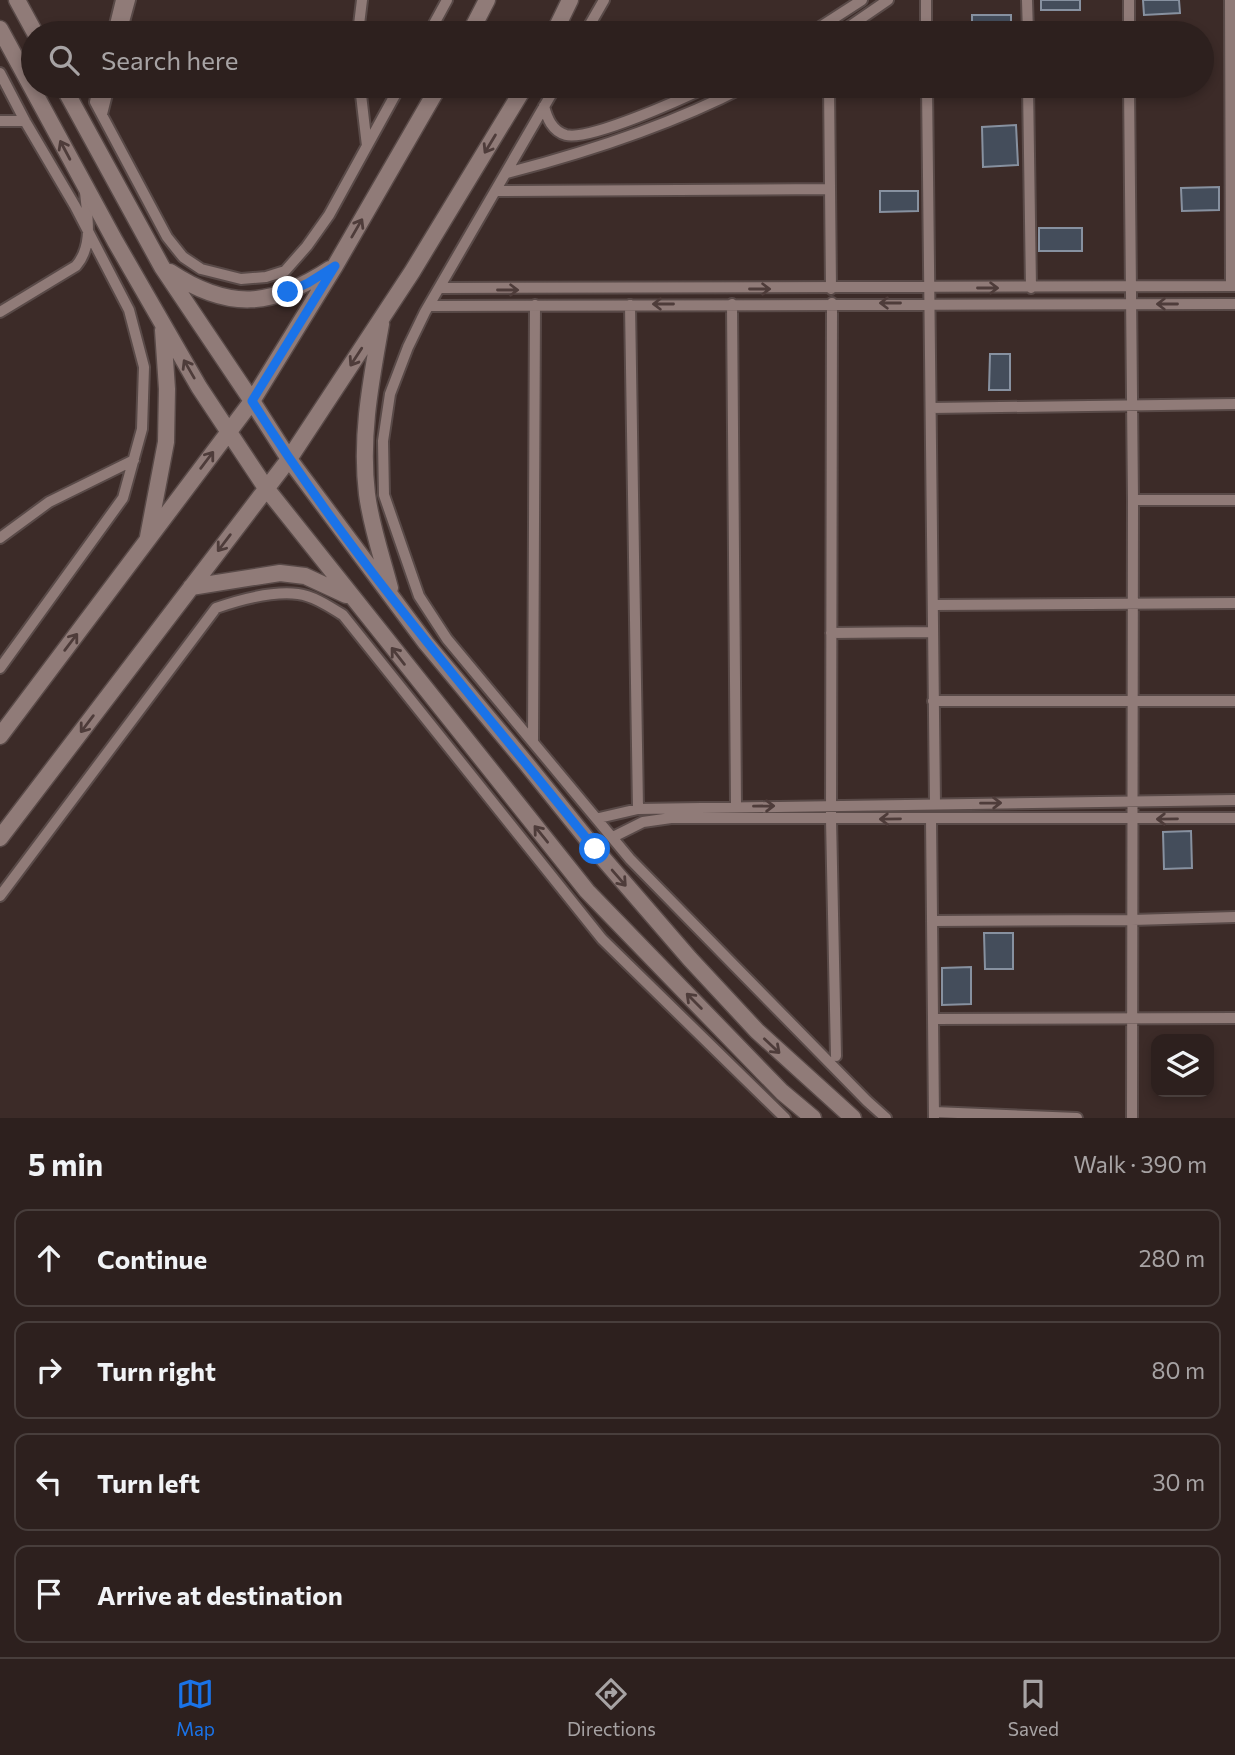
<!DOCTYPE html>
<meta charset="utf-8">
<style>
:root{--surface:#2d201e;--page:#392d2b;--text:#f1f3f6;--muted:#a7a3a4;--line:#483e3c;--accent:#1a73e8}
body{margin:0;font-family:Commissioner,sans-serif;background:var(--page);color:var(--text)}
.controls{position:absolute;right:21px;bottom:21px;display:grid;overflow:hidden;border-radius:14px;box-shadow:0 4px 10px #0003}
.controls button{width:63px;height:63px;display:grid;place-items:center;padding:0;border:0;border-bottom:2px solid var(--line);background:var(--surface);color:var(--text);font:35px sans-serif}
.stop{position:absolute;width:21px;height:21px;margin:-16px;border:5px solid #1a73e8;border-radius:50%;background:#fff}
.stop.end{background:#1a73e8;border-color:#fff;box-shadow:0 2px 7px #0008}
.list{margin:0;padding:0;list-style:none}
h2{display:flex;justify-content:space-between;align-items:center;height:91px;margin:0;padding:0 28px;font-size:30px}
h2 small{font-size:23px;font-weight:400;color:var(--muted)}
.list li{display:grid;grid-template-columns:46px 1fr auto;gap:21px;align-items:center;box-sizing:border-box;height:98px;margin:0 14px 14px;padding:0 14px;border:2px solid var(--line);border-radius:14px}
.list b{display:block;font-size:26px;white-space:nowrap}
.list em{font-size:23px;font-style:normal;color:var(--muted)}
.icon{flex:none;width:38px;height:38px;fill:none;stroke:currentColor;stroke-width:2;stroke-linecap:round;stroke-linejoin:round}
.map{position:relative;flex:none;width:1235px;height:1118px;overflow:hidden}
.search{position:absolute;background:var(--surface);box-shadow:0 4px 10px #0003;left:21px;right:21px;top:21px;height:77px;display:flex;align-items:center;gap:18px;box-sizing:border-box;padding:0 24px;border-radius:38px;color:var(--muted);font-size:26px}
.sheet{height:539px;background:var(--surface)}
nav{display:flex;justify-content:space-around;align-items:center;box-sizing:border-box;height:98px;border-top:2px solid var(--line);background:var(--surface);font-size:19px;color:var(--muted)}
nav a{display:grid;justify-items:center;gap:4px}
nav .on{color:var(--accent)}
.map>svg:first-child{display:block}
</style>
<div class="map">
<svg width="1235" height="1118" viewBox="0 0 1235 1118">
<rect width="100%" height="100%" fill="#3c2b28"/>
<path fill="#444d5b" stroke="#8791a0" stroke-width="2" d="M1041 0H1080V10H1041Z
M1143 0H1179L1180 13 1144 15Z
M972 15H1011V33H972Z
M1078 86H1118V97H1078Z
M1016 125 1018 165 983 167 982 127Z
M1219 187V210L1182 211 1181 188Z
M880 191H918V211L880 212Z
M1039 228H1082V251H1039Z
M990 354H1010V390H989Z
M1191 831 1192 868 1164 869 1163 832Z
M984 933H1013V969H985Z
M971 967V1004L942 1005V968Z"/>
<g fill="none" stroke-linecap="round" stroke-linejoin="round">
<g stroke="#594a48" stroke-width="14">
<path id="minor" d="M926 0V33
M1027 0 1028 33
M1230 0 1231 286
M113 33 121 0
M121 33 130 0
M358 33 362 0
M429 33 447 0
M585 33 604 0
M811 33 862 0
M840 33 888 0
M1129 33V0
M0 73 25 121 75 206 129 310 144 367 142 429 123 498 0 668
M99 86 95 102 167 237 183 257 201 269 241 279 266 277 285 271 307 246 329 215 400 86
M360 86 367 146
M556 86 425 312 408 347 390 394 383 441 384 495 419 596 447 639 630 859 867 1101 886 1118
M829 86 831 289
M927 86 935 804
M1028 86 1031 288
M1129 86 1133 500 1132 1118
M544 106C547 118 552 131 566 135 590 141 684 98 709 86
M102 114 109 86
M0 121H25
M507 173C588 152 671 125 746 86
M496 191 830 189
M440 288 1235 286
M832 303 831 819 836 1056
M732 304 736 807
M630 305 638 809
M429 306 1235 304
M0 312 76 266C94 245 87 217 85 191
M931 408 1235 404
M1133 500H1235
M0 538 49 502 134 460
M933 605 1235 603
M831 633 933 632
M933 701H1235
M533 740 535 305
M599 818 638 809 1235 800
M931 818 934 1118
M613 837 643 822 671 818H1235
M0 896 216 608C239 600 273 591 298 594 314 596 330 607 343 615L602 939 785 1118
M932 921 1132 920 1235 917
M933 1019 1235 1018
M934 1112 1077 1118"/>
</g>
<g stroke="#594a48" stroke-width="19">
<path id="secondary" d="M17 0 35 33
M0 29 115 241 199 387 266 488 587 891 782 1092 813 1118
M470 33 487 0
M554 33 570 0
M63 86 162 267 252 401 289 459 426 643 525 762 595 849 690 959 757 1031 853 1118
M170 272C229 311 272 307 330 269
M381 324C371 381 360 436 367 494 371 526 382 557 390 588
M148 537 166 442 167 389 163 330
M191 587 280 573 305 576 346 595
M0 736 252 401 335 266 439 86
M0 838 289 459 412 272 525 86"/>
</g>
<use href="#minor" stroke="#907b78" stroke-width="10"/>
<use href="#secondary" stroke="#907b78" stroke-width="16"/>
</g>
<defs><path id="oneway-shaft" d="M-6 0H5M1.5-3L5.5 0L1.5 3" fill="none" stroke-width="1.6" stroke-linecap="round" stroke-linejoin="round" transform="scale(1.75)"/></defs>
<g stroke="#4e3c3a">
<use href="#oneway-shaft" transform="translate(490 144) rotate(121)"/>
<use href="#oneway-shaft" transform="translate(65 150) rotate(-118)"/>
<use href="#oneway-shaft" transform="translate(357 228) rotate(-60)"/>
<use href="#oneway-shaft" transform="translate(988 288)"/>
<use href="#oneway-shaft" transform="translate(760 289)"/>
<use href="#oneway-shaft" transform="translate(508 290)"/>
<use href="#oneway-shaft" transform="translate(890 303) rotate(180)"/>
<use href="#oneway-shaft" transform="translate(663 304) rotate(180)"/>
<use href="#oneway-shaft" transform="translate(1167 304) rotate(-180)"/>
<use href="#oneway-shaft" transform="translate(356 357) rotate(123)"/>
<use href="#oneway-shaft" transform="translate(189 369) rotate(-120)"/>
<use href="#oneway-shaft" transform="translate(207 460) rotate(-53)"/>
<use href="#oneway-shaft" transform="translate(224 543) rotate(127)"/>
<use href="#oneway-shaft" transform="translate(71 642) rotate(-53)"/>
<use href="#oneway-shaft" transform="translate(398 656) rotate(-128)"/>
<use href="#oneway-shaft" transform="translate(87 724) rotate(127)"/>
<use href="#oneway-shaft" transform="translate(991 803) rotate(-1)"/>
<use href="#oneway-shaft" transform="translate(764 806) rotate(-1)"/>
<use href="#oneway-shaft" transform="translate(890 819) rotate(179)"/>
<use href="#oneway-shaft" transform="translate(1167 819) rotate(179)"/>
<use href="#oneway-shaft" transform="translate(541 834) rotate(-129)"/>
<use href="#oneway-shaft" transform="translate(619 878) rotate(49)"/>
<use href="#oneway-shaft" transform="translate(694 1001) rotate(-135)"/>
<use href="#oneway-shaft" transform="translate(772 1046) rotate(43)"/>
</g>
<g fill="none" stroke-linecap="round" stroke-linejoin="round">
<path stroke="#1a73e8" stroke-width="9" d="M288 292 308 283 335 266 252 401C352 561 478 702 595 849"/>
</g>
</svg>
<div class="controls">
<button><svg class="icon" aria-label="layers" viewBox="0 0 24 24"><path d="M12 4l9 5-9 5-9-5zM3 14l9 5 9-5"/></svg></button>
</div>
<div class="stop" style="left:595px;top:849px"></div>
<div class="stop end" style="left:288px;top:292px"></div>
<div class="search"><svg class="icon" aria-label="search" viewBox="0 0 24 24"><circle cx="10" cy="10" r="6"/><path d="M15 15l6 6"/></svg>Search here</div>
</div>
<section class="sheet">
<h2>5 min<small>Walk · 390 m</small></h2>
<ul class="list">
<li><svg class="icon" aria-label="ahead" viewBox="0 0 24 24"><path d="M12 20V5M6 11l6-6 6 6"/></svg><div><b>Continue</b></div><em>280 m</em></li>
<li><svg class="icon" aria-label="right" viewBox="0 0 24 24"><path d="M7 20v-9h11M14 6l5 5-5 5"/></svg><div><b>Turn right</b></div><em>80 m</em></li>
<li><svg class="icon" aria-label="left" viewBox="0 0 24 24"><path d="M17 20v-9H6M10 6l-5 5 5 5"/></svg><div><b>Turn left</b></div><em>30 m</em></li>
<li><svg class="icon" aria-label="arrive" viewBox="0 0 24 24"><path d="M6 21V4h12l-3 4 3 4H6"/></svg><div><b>Arrive at destination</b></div></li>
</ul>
</section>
<nav>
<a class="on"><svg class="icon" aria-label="map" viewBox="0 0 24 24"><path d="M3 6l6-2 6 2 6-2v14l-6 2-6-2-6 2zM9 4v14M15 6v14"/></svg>Map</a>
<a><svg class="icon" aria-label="directions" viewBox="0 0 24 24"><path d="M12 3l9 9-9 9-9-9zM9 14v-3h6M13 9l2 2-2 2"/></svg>Directions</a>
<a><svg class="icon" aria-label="saved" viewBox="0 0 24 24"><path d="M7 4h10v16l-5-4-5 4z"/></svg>Saved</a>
</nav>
